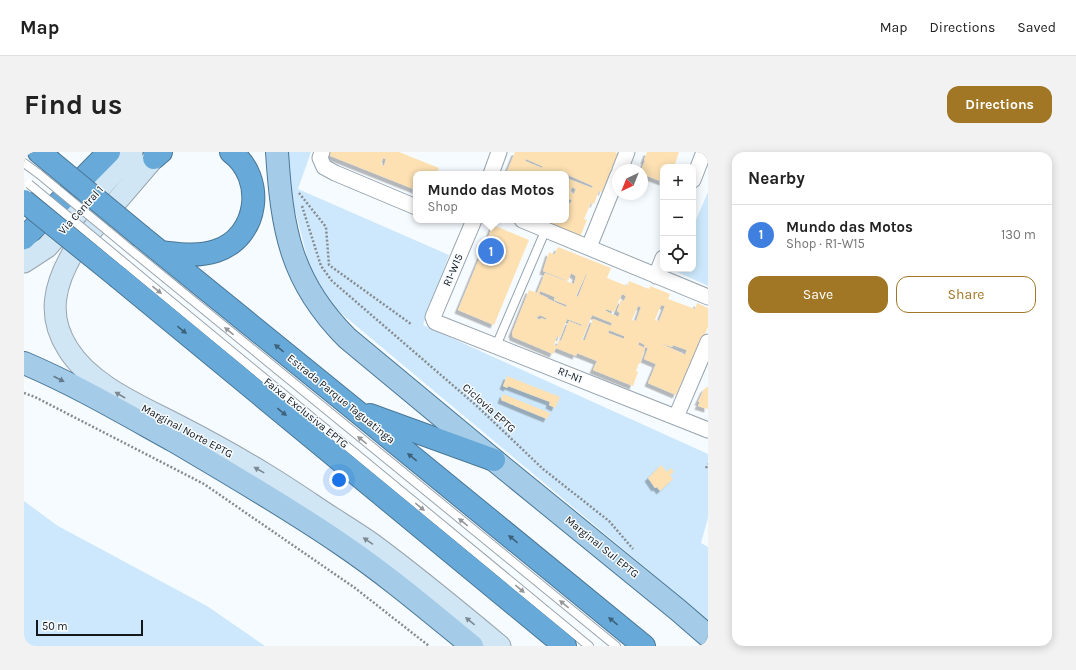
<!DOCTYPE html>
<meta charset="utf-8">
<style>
:root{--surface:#fff;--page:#f2f2f2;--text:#222;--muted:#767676;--line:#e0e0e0;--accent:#a17726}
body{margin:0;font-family:Karla,sans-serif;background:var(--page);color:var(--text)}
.controls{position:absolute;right:12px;top:12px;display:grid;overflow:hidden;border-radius:8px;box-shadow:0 2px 10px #0003}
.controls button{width:36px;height:36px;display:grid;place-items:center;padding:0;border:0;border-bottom:1px solid var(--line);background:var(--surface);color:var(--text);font:20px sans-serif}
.compass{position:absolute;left:588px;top:12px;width:36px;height:36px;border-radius:50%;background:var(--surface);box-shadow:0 2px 10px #0003;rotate:223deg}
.scale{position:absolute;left:12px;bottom:10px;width:107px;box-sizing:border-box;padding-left:4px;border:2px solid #14181b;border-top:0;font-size:11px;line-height:14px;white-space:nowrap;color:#14181b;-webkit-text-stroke:3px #f6fbff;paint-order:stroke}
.you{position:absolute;left:315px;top:328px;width:14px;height:14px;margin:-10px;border:3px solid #fff;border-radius:50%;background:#1a73e8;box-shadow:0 0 0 6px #1a73e833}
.badge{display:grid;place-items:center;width:26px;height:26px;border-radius:50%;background:var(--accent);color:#fff;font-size:13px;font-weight:700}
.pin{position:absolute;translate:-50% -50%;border:2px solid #fff;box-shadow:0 1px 4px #0006}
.popup{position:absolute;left:389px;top:19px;width:156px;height:52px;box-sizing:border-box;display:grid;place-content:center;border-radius:8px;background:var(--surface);filter:drop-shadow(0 1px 3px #0005);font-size:13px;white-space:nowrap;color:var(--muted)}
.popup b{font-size:15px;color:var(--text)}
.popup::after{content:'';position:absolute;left:50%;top:100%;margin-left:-8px;border:8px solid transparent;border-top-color:var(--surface)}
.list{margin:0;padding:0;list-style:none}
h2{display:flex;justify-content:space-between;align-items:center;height:52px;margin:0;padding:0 16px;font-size:17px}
h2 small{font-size:13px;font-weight:400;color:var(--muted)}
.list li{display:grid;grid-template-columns:26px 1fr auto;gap:12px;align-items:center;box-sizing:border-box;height:60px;padding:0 16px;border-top:1px solid var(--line)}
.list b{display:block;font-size:15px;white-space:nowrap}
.list p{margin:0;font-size:13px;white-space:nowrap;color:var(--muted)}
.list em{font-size:13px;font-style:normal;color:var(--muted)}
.actions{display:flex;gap:8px;padding:12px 16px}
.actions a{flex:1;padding:9px 0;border:1px solid var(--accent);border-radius:12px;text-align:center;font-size:14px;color:var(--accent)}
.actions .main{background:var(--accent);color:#fff}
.icon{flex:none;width:22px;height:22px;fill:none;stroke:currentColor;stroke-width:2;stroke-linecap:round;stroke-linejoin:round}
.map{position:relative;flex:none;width:684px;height:494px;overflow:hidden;border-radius:12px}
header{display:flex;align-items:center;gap:24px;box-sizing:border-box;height:56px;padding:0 20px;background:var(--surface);border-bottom:1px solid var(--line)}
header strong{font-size:19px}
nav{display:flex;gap:22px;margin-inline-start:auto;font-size:14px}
.intro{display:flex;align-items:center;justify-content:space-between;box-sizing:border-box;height:96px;padding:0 24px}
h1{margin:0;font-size:28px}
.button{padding:10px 18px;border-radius:12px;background:var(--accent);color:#fff;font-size:14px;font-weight:700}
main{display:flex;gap:24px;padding:0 24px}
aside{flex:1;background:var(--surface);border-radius:12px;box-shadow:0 2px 10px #0003}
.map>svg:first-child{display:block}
</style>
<header>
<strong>Map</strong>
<nav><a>Map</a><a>Directions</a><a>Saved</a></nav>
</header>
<div class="intro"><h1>Find us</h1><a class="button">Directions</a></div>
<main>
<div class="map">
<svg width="684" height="494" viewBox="0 0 684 494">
<defs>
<filter id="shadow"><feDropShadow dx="-3.5" dy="3.5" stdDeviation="0" flood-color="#0004"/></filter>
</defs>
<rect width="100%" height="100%" fill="#f6fbff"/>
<path fill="#cde8fc" d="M260 0H287L274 37 425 103 399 173 684 302V366L677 391 684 395V468L306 152 286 116 259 12Z
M684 40V134L651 119 652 117H669V75Z
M0 349 34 374 183 454 241 494H0Z"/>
<path fill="#fde1b3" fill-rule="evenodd" filter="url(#shadow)" d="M306 0H375L415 16 412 22H392V38L304 3ZM359 6 362 7 360 14 357 12Z
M491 0H591L594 2 578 40 575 39 570 52 567 51 560 67 563 68 556 85 512 68H542V50L546 52 548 48 542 46V26L568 36 569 34 542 22H482ZM502 7 518 14V16L501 9ZM548 35 552 37 550 42 546 40Z
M623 0H655L650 15H639V30L618 22 619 20 617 18 621 9 620 8Z
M469 73 505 88 470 173 434 158Z
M534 95 587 116 583 126 603 134 605 129 625 137 626 134 646 142 644 147 671 157 673 151 684 156V175L663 225 661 224 652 243 624 231 632 212 620 207 624 196 620 195 621 193 615 190 614 193 621 196 616 212 615 211 612 219 614 220 609 234 569 218 573 209 553 201 552 204 532 196 529 202 489 185 488 181 505 138 513 141 521 121 550 132 552 124 547 121 544 129 519 119 525 100 530 103ZM562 122H563L554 145 552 144ZM516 139 531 145 530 148 543 153 542 155 524 147V146L515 142ZM598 142 602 144 600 149 597 148 593 159 596 161 594 165 582 159V157L590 160ZM637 153 641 154 635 169 631 168ZM614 154 617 155 612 169 608 168ZM516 163 522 166V168L517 166 516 168 512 166ZM568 163 588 171 587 174 569 167 561 188H558ZM543 167 559 173 557 174 545 169 537 189 535 188 533 194 530 193 533 184 536 186ZM585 178 600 184V187L584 181ZM636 191 648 195 649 193 663 198 661 203Z
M483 224 536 245 531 256 525 253 526 250 484 234 483 236 479 234Z
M682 235H684V256L683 257 674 254 676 250H674L680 237H681Z
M479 242 526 261 523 267 477 248Z
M637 313 643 320 647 316 650 320 646 323 649 327 636 339 633 335 631 336 624 326Z"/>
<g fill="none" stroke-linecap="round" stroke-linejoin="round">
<g stroke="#98a5ae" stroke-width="10">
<path id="lane" d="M0 11 15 22
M113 103 592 494
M103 113 565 494
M472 194 522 77"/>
</g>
<g stroke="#98a5ae" stroke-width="17">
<path id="street" d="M298 0 296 6 300 15 311 21 392 55
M596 18 603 0
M467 22 475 0
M669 28 680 0
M450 68 409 165 411 170 684 278
M498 68 684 145
M565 95 594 23
M632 124 639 106
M652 265 684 190"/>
</g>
<g stroke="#98a5ae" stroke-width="23">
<path id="secondary" d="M135 0 50 99C31 131 22 163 44 197 67 234 117 254 155 274 184 289 213 305 241 322 256 331 271 341 286 351 306 365 327 377 347 391 392 424 434 459 476 494
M0 110 23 95 108 0"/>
</g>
<g stroke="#4a7796" stroke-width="24">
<path id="primary" d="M253 0C258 77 266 129 323 186L470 308 654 458 684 484
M0 211C52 233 101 262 150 289 206 322 263 355 317 392 363 423 405 459 448 494"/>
</g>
<g stroke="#4a7796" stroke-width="24">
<path id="highway" d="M15 0 26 9
M130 6 137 0
M118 85 330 257 620 494
M0 86 85 0
M137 100C155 102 174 105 192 99 235 85 242 26 207 0
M95 126 541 494
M346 263 470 308"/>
</g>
<path stroke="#868b8e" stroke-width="2.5" stroke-dasharray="2 2" stroke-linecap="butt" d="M275 41 302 75 305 113 387 172
M278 54 297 114 308 129 454 255 519 317 585 369 609 397
M0 241 11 245 180 332 331 436 405 494
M682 316 684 312"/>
<use href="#lane" stroke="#fff" stroke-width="8"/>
<use href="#street" stroke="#fff" stroke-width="15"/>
<use href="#secondary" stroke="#d1e6f4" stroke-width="21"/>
<use href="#primary" stroke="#a4cce8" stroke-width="22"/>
<use href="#highway" stroke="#67aad9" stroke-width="22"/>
<g stroke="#98a5ae" stroke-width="10" stroke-linecap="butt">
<path id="lane-bridge" d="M15 22 113 103
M5 32 103 113"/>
</g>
<g stroke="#4a7796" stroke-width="24" stroke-linecap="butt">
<path id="highway-bridge" d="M26 9 118 85
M0 49 95 126"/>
</g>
<use href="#lane-bridge" stroke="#fff" stroke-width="8"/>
<use href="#highway-bridge" stroke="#67aad9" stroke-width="22"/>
</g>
<defs><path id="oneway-solid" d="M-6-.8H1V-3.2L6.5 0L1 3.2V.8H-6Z"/></defs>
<g fill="#959798">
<use href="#oneway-solid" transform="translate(133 138) rotate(39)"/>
<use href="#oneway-solid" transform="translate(205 179) rotate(-141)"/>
<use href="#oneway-solid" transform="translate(338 288) rotate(-141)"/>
<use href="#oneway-solid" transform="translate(396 355) rotate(39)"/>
<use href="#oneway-solid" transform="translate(439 370) rotate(-141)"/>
<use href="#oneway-solid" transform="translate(496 437) rotate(39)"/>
<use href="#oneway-solid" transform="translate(540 452) rotate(-141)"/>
</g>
<g fill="#3e617a">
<use href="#oneway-solid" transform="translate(158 178) rotate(39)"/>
<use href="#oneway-solid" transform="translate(255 196) rotate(-141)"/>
<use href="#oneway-solid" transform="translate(258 260) rotate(39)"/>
<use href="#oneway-solid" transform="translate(388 305) rotate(-141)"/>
<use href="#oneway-solid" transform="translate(489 387) rotate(-141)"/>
<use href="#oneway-solid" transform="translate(589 469) rotate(-141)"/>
</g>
<use fill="#637b8c" href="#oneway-solid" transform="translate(35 227) rotate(27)"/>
<g fill="#7c8992">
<use href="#oneway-solid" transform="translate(96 243) rotate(-150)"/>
<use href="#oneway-solid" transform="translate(235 318) rotate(-151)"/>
<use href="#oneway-solid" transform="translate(344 389) rotate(-146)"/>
<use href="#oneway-solid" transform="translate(446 469) rotate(-141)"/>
</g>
<g text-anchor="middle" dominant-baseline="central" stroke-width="3" stroke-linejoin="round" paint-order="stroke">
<g font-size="11" fill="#14181b" stroke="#f6fbff">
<text transform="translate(57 58) rotate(-48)">Via Central 1</text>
<text transform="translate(429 118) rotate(-67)">R1-W15</text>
<text transform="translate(546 223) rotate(22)">R1-N1</text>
<text transform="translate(317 247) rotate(39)">Estrada Parque Taguatinga</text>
<text transform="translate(465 256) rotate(42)">Ciclovia EPTG</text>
<text transform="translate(282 261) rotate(39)">Faixa Exclusiva EPTG</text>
<text transform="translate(163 279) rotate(28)">Marginal Norte EPTG</text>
<text transform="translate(578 395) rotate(39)">Marginal Sul EPTG</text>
</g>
</g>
</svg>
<div class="controls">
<button>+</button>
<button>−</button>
<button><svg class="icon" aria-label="locate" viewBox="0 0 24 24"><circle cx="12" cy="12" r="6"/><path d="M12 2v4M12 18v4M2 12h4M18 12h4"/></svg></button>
</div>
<svg class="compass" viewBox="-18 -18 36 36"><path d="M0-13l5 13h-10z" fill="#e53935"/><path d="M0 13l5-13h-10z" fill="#767676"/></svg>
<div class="scale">50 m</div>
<div class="you"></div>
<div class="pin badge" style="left:467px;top:99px;background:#3f7fe0">1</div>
<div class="popup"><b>Mundo das Motos</b>Shop</div>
</div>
<aside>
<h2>Nearby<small></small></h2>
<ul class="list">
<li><span class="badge" style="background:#3f7fe0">1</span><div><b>Mundo das Motos</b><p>Shop · R1-W15</p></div><em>130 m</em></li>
</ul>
<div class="actions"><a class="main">Save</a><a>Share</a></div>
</aside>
</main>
